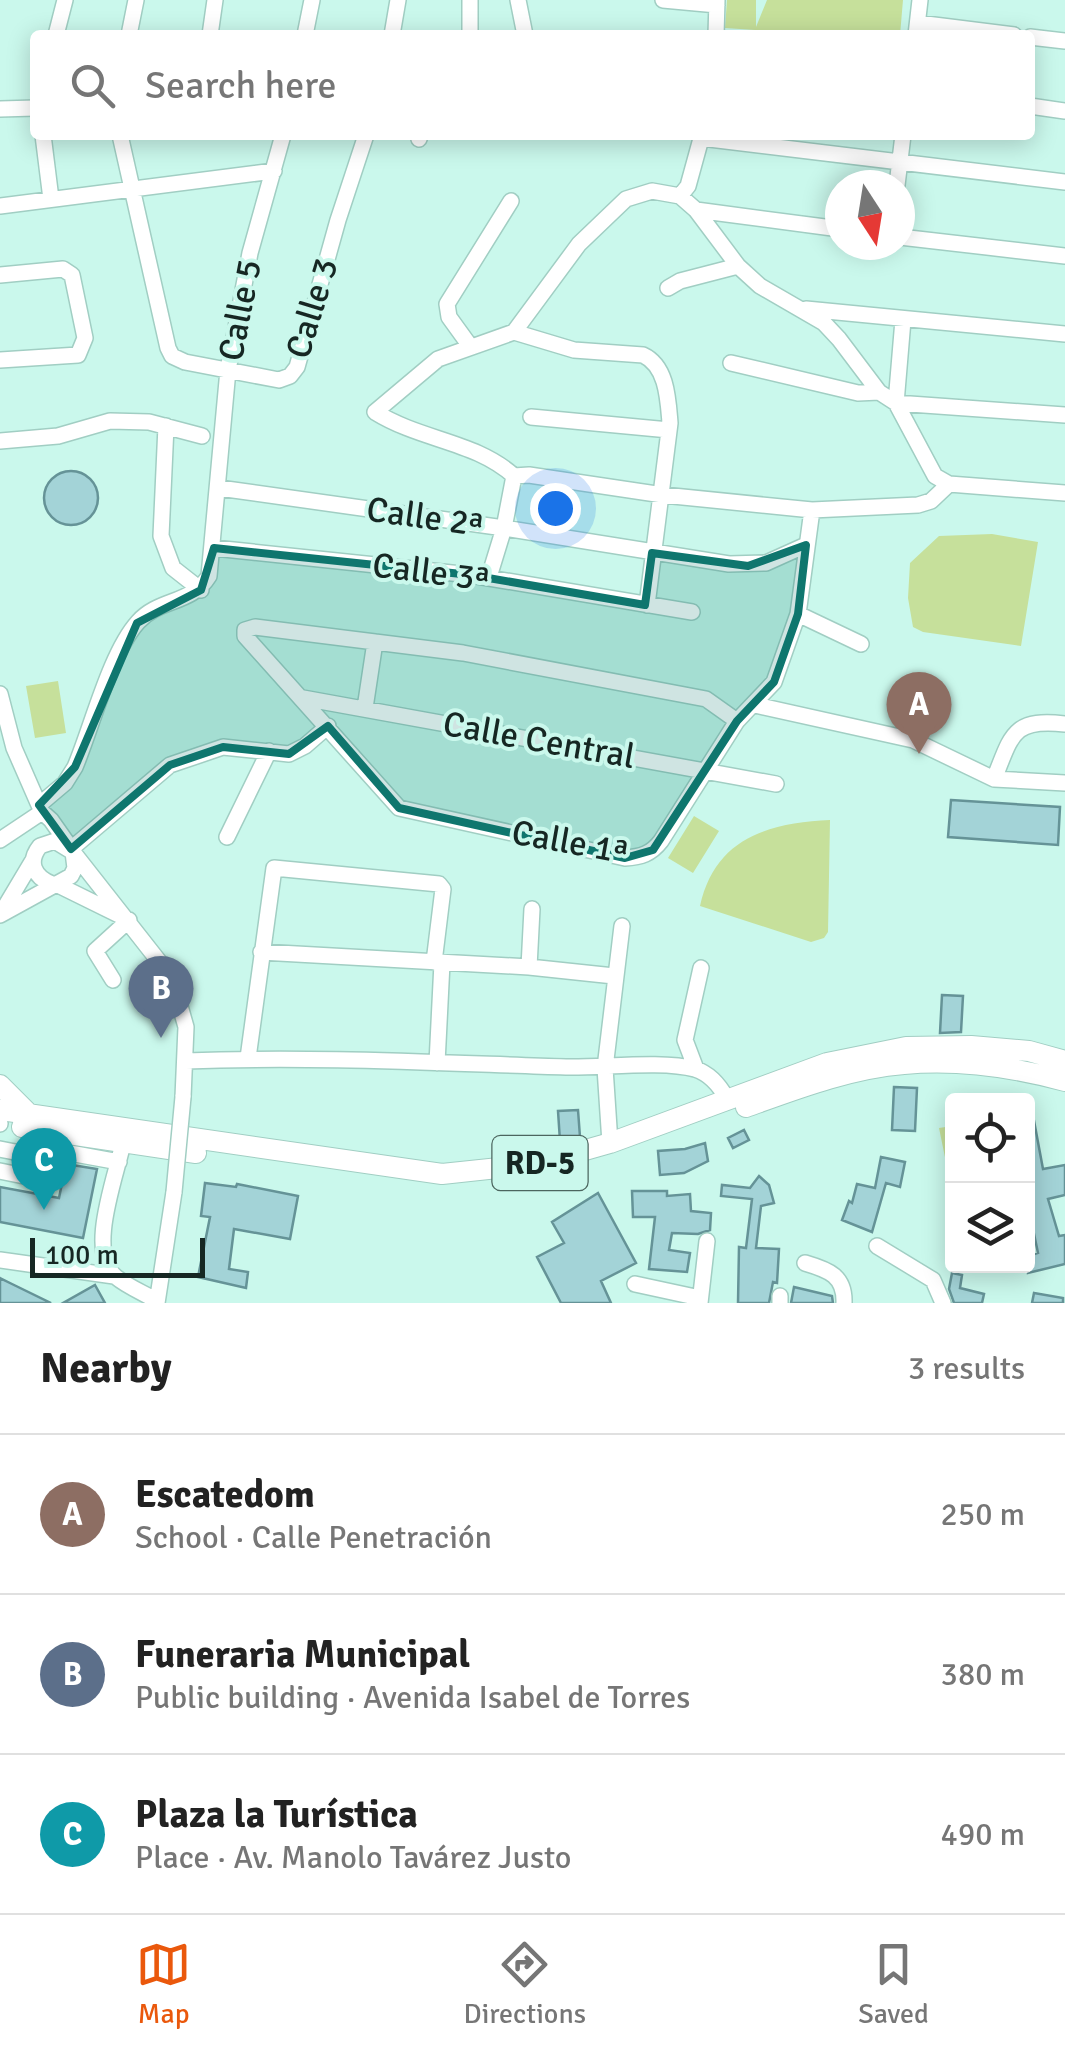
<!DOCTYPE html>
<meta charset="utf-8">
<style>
:root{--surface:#fff;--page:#f6f6f6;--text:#222;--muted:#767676;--line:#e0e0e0;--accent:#ea580c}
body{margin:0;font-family:Signika,sans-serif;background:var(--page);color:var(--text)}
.controls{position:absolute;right:30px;bottom:30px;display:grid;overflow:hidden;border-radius:10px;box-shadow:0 5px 25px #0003}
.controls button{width:90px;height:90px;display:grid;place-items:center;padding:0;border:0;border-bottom:2px solid var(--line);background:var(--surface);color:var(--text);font:50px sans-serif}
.compass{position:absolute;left:825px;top:170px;width:90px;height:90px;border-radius:50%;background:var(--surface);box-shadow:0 5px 25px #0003;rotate:168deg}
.scale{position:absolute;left:30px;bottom:25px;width:175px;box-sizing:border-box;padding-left:10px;border:5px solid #162723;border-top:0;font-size:28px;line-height:35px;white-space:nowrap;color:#162723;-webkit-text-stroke:8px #caf8ec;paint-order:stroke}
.you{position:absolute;left:555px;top:508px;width:35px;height:35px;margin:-25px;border:8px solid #fff;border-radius:50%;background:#1a73e8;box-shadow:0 0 0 15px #1a73e833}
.badge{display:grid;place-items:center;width:65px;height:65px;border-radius:50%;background:var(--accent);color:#fff;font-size:32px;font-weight:700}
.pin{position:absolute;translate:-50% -82px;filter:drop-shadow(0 2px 5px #0008)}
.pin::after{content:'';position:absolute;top:52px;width:35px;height:30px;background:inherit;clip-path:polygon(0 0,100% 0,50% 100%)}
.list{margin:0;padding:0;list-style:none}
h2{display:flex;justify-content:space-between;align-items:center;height:130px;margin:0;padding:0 40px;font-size:42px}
h2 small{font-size:32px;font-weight:400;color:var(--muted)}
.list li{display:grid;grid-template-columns:65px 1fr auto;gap:30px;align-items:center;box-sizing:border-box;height:160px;padding:0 40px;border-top:2px solid var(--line)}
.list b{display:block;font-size:38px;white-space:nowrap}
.list p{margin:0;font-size:32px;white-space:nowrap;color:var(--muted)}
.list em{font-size:32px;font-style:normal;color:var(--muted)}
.icon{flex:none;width:55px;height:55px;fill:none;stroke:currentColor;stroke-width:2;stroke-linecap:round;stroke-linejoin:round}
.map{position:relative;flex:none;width:1065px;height:1303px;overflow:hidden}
.search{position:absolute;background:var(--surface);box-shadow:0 5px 25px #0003;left:30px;right:30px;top:30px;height:110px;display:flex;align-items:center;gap:25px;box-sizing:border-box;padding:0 35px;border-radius:10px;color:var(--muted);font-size:38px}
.sheet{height:610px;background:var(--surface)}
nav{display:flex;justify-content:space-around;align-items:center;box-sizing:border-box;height:140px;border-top:2px solid var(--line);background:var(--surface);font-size:28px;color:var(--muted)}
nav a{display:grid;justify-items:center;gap:5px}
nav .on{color:var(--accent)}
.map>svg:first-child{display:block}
</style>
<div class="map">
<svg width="1065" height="1303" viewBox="0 0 1065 1303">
<rect width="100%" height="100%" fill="#caf8ec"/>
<path fill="#c6e09b" d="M727 0H756V27L767 0H903L900 35H754L755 30 725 28Z
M992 534 1038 542 1021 646 923 632 913 627 908 598 910 563 939 536Z
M58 681 66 733 35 738 26 686Z
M694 816 719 831 693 873 668 858Z
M830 820 828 932 824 938 811 942 700 906C715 838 768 823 830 820Z
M952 1126V1172H948L939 1128Z"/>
<path fill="#a3d3d7" stroke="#659397" stroke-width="2.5" d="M44 498a27 27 0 1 1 54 0a27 27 0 1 1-54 0Z
M951 800 1060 807 1058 845 948 837Z
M942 995 963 996 961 1032 940 1033Z
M894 1087 917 1088 915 1131 892 1130Z
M578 1110 580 1137 560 1141 558 1111Z
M1032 1110 1043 1169 1065 1165V1195L1048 1199 1059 1236 1065 1235V1264L1028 1273V1256L1038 1253 1030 1215H1028V1111Z
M744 1130 749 1140 733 1148 728 1138Z
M705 1143 708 1161 684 1173 660 1175 658 1151 685 1149Z
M881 1157 905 1162 900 1187 886 1183 872 1232 842 1220 849 1201 852 1203 857 1184 875 1188Z
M66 1164 97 1169 83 1238 0 1222V1187L59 1198Z
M759 1176 769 1185 774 1203 761 1206 756 1248 779 1249 777 1283 773 1282 769 1303H738L739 1247 746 1248 752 1199 721 1196 722 1185 750 1188Z
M205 1183 236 1187 237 1184 298 1196 290 1239 234 1229 229 1269 248 1272 246 1288 198 1277 210 1217 201 1216Z
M632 1191H667V1196L690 1194 691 1211 711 1213 710 1230 698 1234 672 1233 669 1250 690 1253 687 1272 649 1269 655 1217H633Z
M598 1193 636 1263 601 1281 611 1303H561L537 1257 564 1243 552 1222Z
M952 1273 962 1275 960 1288 984 1294 982 1303H954L949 1289Z
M0 1278 12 1284 51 1303H0Z
M95 1285 105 1303H63Z
M794 1287 832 1296 833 1303H791Z
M1034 1293 1063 1298V1303H1032Z"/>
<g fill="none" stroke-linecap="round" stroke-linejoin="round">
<g stroke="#a1cec3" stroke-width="18">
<path id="minor" d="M470 0V35
M518 0 525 35
M663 0 717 5
M918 23 1014 35
M56 35 65 0
M129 35 136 0
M210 35 215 0
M305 35 312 0
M392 35 398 0
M716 35 717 0
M916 35 920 0
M1030 37 1065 41
M1030 106 1065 111
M0 109 35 108
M43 135 51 199
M120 135 168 348 172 356 185 362 279 380 290 376 297 367 338 220 366 135
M701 138 1065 182
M419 139 420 135
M897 185 903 135
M680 196 696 210 738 266 760 286 824 323 839 339 879 392 896 403 935 476 949 484 1065 493
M680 196 688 186 702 135
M0 206 274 171
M696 210 840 229
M900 237 1065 256
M0 275 63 269 72 275 85 338 78 355 0 360
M668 288 680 281 738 266
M806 309 1065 334
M903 320 896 403 1065 415
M514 332 574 350 643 355C667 366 668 399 670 423L647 605
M470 346 449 317 447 304 511 201
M731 363 858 393 879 392
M531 417 669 430
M166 426 161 536 173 568 201 590
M0 441 58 436 110 421 149 422 202 436
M514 476C475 441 422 441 375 412L438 359 514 332 579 244 626 199 652 191 680 196
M514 476 529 475 663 495 812 510 918 505 931 501 949 484
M219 488 504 528 729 564 766 563 806 545
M214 548 471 575 692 612
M489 577 504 528 514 476
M798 614 861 644
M0 694 14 748 42 812 51 820 70 847
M303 698 776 784
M755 705 913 740 994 779 1065 783
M365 708 375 642
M737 721 706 699 463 653 255 627 245 630V636L399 808 625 858C641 857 651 854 661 841L737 721 774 682 798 614 812 510
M994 779C1012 735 1012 718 1065 724
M39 805 65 783 75 767C92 727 110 653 138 622 159 598 191 605 209 576L228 370 250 253 283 135
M227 837 269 751
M0 840 42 812
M71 849 170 765 223 747 289 754 305 746 328 726
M73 852 172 978 186 1027 183 1097
M56 884 121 916
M2 912 33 860
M0 915 71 876 75 868 73 852 55 841 40 846C27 862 34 877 52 884
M261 952 529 967 614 976
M529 967 532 909
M113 980 95 951 129 920
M248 1058 274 868 439 884 443 889 434 962
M186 1061C312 1056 439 1063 566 1067 602 1068 662 1060 695 1069 711 1074 720 1086 727 1099
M437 1063 442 963
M696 1069 685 1040 701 968
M0 1124V1123
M123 1143C116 1177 86 1253 116 1277 128 1287 144 1293 157 1301
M610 1143 605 1068 622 926
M0 1149 56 1160
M59 1151 119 1162
M0 1171 49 1181 63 1134
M877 1246 933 1280 943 1303
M0 1260 114 1276
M805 1263C829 1270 845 1276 844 1303
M635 1284 700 1298
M157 1303 174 1192
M700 1303 707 1241
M780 1303V1296"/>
</g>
<g stroke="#a1cec3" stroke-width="22">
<path id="major" d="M0 1085 30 1115
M746 1107C796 1089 851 1068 904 1064 958 1059 1013 1067 1065 1081
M0 1110 442 1174 536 1164 610 1143 827 1063 906 1047 971 1046 1029 1051 1065 1061
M22 1127 196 1153"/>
</g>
<use href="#minor" stroke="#fff" stroke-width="15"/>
<use href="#major" stroke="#fff" stroke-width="20"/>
<g stroke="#a1cec3" stroke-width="18" stroke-linecap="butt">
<path id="minor-bridge" d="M174 1192 183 1097"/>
</g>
<use href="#minor-bridge" stroke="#fff" stroke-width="15"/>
</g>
<path fill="#0f766e" fill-opacity="0.2" stroke="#0f766e" stroke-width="8" stroke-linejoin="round" d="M806 545 798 614 774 682 737 721 653 850 625 858 399 808 328 726 289 754 223 747 170 765 71 849 39 805 75 767 137 623 201 590 214 548 471 575 645 605 652 553 748 566Z"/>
<g text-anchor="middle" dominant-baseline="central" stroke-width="8" stroke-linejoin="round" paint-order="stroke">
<rect fill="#caf8ec" stroke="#4c665f" stroke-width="2.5" x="492.5" y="1136" width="95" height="54" rx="8"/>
<g font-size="32" font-weight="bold" fill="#162723">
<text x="540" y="1163">RD-5</text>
</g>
<g font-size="35" fill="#162723" stroke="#caf8ec">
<text transform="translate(312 308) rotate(-73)">Calle 3</text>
<text transform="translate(240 310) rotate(-79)">Calle 5</text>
<text transform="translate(425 517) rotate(8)">Calle 2ª</text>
<text transform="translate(431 572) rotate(7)">Calle 3ª</text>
<text transform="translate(539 740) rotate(10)">Calle Central</text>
<text transform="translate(570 842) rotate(10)">Calle 1ª</text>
</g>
</g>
</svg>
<div class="controls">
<button><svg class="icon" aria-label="locate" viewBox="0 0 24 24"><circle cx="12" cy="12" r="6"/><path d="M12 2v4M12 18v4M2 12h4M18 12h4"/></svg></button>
<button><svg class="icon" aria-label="layers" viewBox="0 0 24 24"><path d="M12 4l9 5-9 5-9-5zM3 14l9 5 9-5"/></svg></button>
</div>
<svg class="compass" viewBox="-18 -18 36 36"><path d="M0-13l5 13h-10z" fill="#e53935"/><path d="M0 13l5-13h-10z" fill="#767676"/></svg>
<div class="scale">100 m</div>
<div class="you"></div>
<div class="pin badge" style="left:919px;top:754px;background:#8d6e63">A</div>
<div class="pin badge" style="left:161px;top:1038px;background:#5c6f8a">B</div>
<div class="pin badge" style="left:44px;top:1210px;background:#0f9aa8">C</div>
<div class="search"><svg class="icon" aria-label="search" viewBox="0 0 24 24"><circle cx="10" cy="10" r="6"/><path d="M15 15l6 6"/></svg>Search here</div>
</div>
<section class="sheet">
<h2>Nearby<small>3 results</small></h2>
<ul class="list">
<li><span class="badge" style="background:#8d6e63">A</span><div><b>Escatedom</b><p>School · Calle Penetración</p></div><em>250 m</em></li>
<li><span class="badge" style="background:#5c6f8a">B</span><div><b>Funeraria Municipal</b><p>Public building · Avenida Isabel de Torres</p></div><em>380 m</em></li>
<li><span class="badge" style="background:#0f9aa8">C</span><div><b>Plaza la Turística</b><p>Place · Av. Manolo Tavárez Justo</p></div><em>490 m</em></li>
</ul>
</section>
<nav>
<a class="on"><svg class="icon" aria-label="map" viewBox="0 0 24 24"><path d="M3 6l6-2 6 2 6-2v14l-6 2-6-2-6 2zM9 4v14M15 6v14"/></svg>Map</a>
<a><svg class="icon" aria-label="directions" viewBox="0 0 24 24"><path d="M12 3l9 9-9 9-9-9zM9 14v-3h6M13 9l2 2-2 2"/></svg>Directions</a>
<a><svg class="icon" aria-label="saved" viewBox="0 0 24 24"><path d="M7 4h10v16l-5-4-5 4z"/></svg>Saved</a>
</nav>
